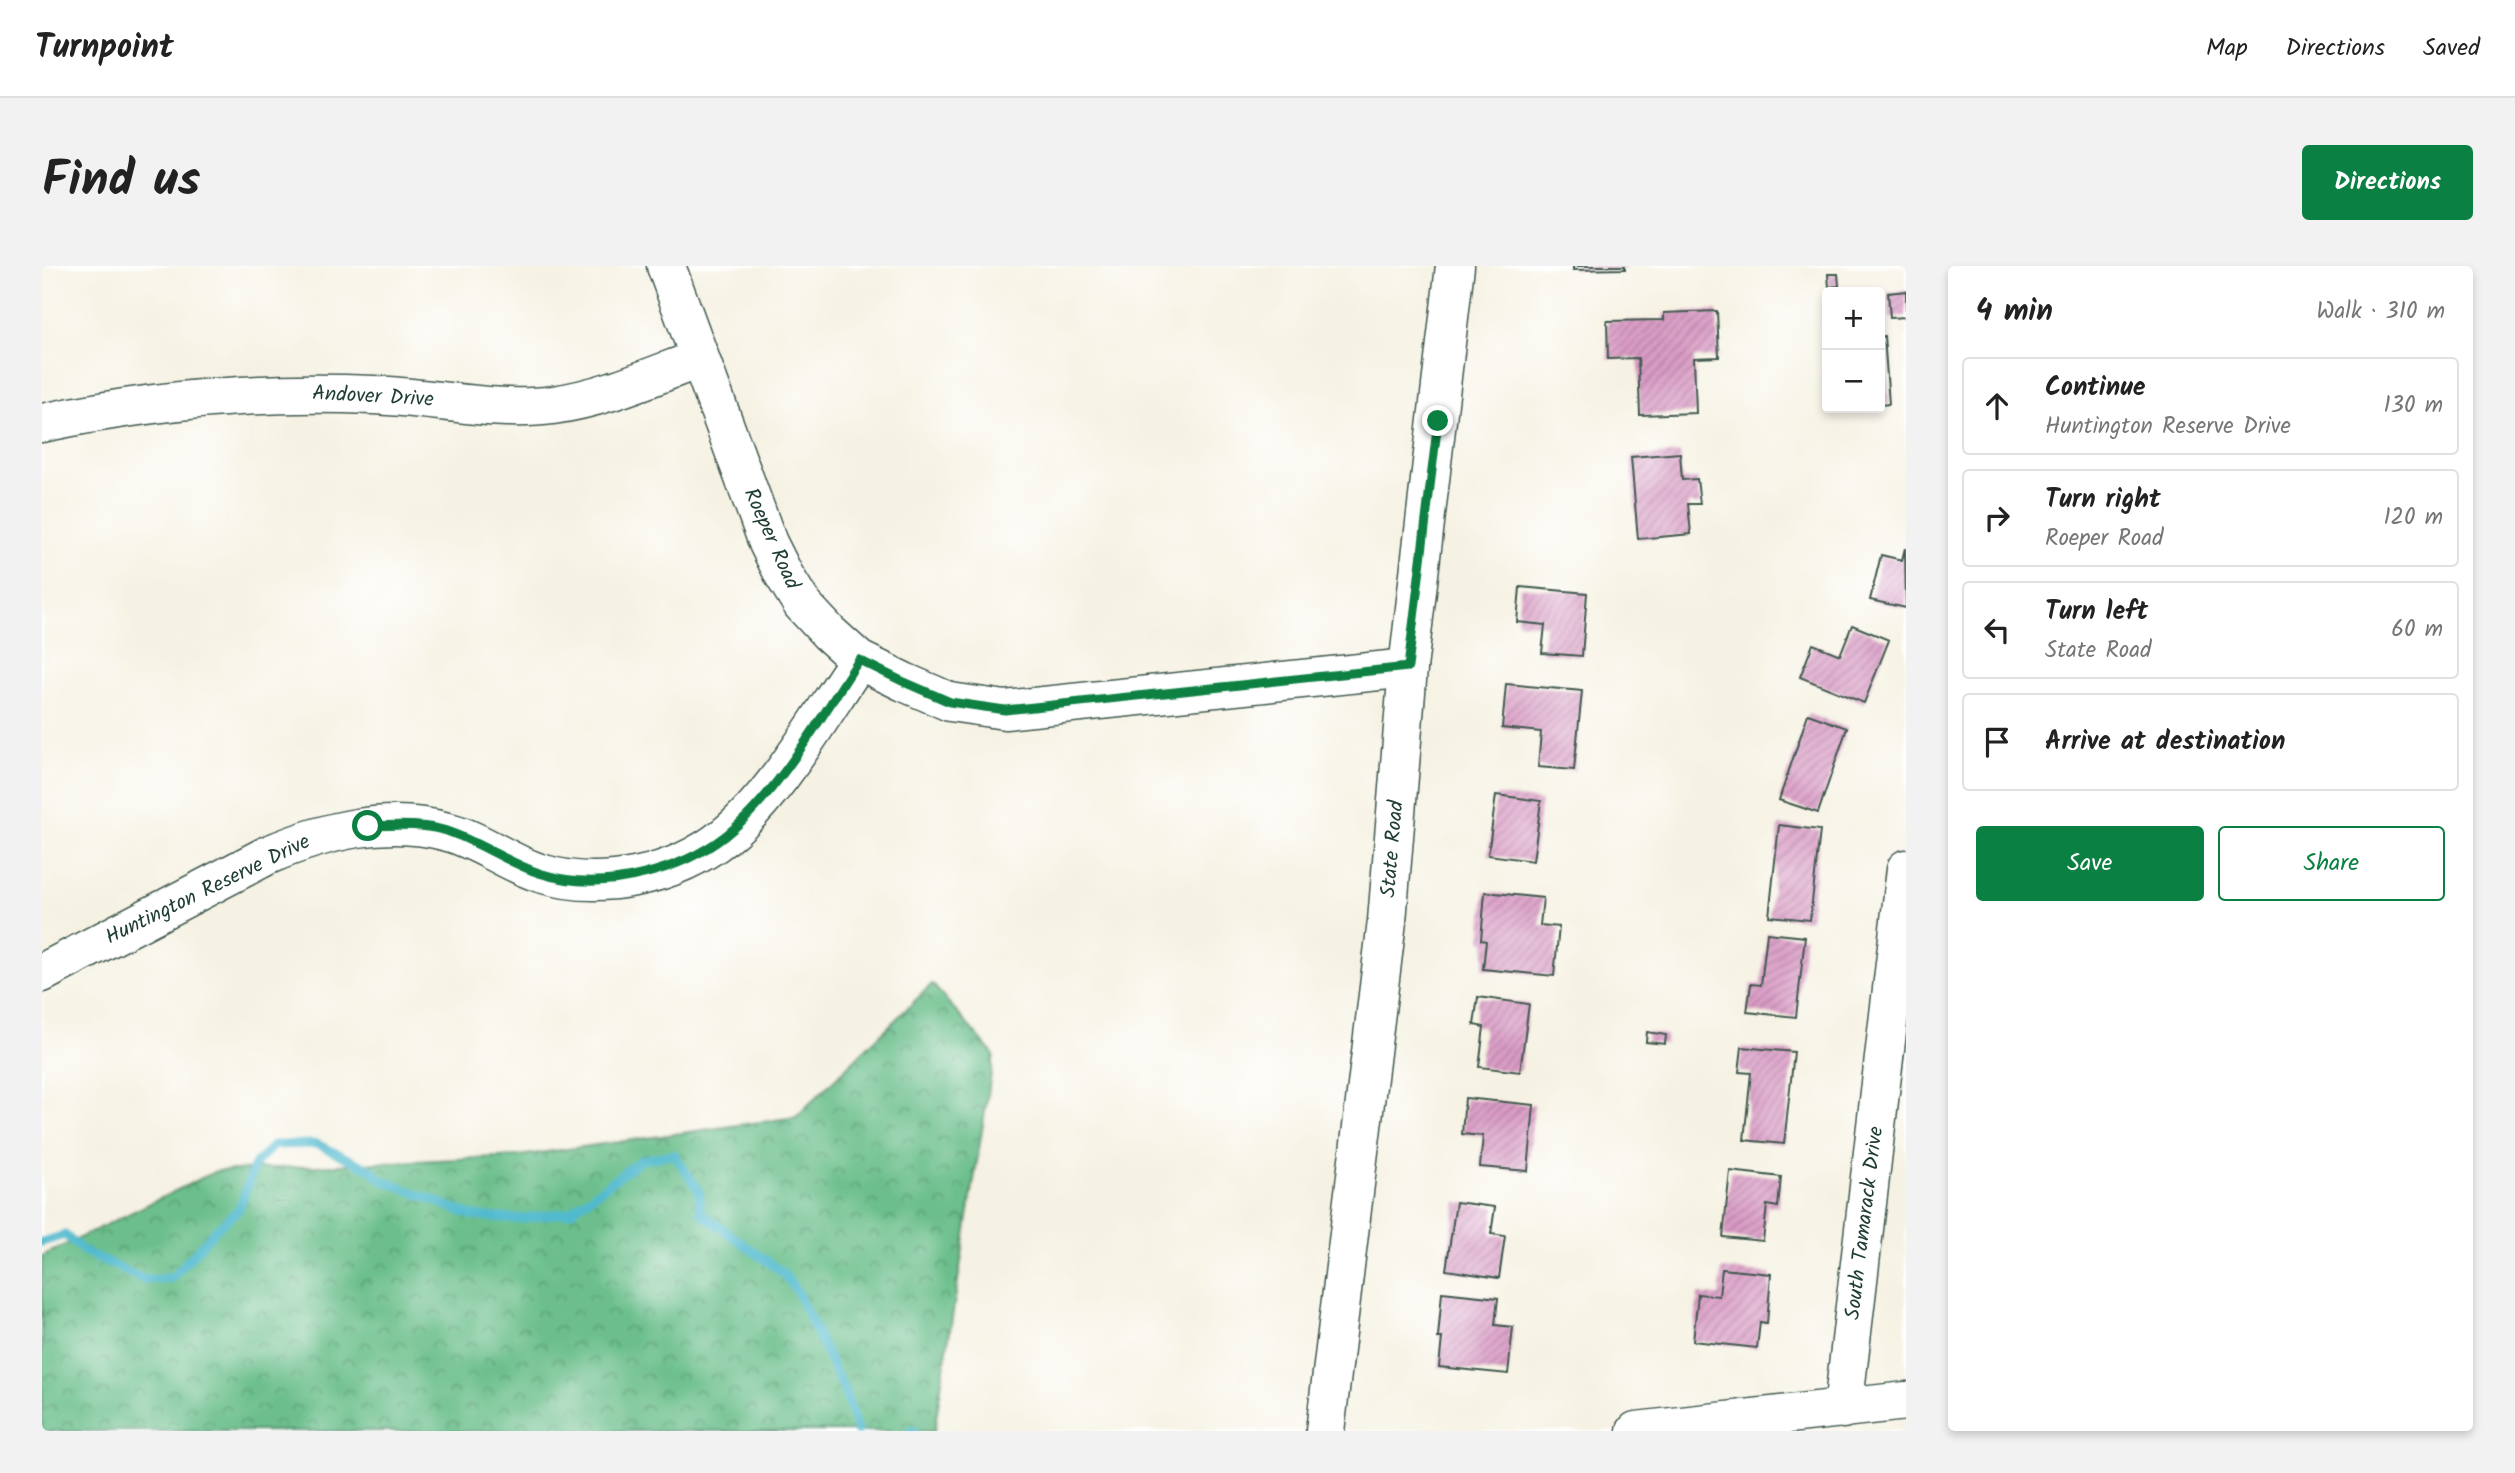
<!DOCTYPE html>
<meta charset="utf-8">
<style>
:root{--surface:#fff;--page:#f2f2f2;--text:#222;--muted:#767676;--line:#e0e0e0;--accent:#0b8043}
body{margin:0;font-family:Kalam,sans-serif;background:var(--page);color:var(--text)}
.controls{position:absolute;right:21px;top:21px;display:grid;overflow:hidden;border-radius:7px;box-shadow:0 4px 10px #0003}
.controls button{width:63px;height:63px;display:grid;place-items:center;padding:0;border:0;border-bottom:2px solid var(--line);background:var(--surface);color:var(--text);font:35px sans-serif}
.stop{position:absolute;width:21px;height:21px;margin:-16px;border:5px solid #0b8043;border-radius:50%;background:#fff}
.stop.end{background:#0b8043;border-color:#fff;box-shadow:0 2px 7px #0008}
.list{margin:0;padding:0;list-style:none}
h2{display:flex;justify-content:space-between;align-items:center;height:91px;margin:0;padding:0 28px;font-size:30px}
h2 small{font-size:23px;font-weight:400;color:var(--muted)}
.list li{display:grid;grid-template-columns:46px 1fr auto;gap:21px;align-items:center;box-sizing:border-box;height:98px;margin:0 14px 14px;padding:0 14px;border:2px solid var(--line);border-radius:7px}
.list b{display:block;font-size:26px;white-space:nowrap}
.list p{margin:0;font-size:23px;white-space:nowrap;color:var(--muted)}
.list em{font-size:23px;font-style:normal;color:var(--muted)}
.actions{display:flex;gap:14px;padding:21px 28px}
.actions a{flex:1;padding:16px 0;border:2px solid var(--accent);border-radius:7px;text-align:center;font-size:24px;color:var(--accent)}
.actions .main{background:var(--accent);color:#fff}
.icon{flex:none;width:38px;height:38px;fill:none;stroke:currentColor;stroke-width:2;stroke-linecap:round;stroke-linejoin:round}
.map{position:relative;flex:none;width:1864px;height:1165px;overflow:hidden;border-radius:7px}
header{display:flex;align-items:center;gap:42px;box-sizing:border-box;height:98px;padding:0 35px;background:var(--surface);border-bottom:2px solid var(--line)}
header strong{font-size:33px}
nav{display:flex;gap:38px;margin-inline-start:auto;font-size:24px}
.intro{display:flex;align-items:center;justify-content:space-between;box-sizing:border-box;height:168px;padding:0 42px}
h1{margin:0;font-size:49px}
.button{padding:18px 32px;border-radius:7px;background:var(--accent);color:#fff;font-size:24px;font-weight:700}
main{display:flex;gap:42px;padding:0 42px}
aside{flex:1;background:var(--surface);border-radius:7px;box-shadow:0 4px 10px #0003}
.map>svg:first-child{display:block}
</style>
<header>
<strong>Turnpoint</strong>
<nav><a>Map</a><a>Directions</a><a>Saved</a></nav>
</header>
<div class="intro"><h1>Find us</h1><a class="button">Directions</a></div>
<main>
<div class="map">
<svg width="1864" height="1165" viewBox="0 0 1864 1165">
<defs>
<pattern id="forest-crowns" width="20" height="18" patternUnits="userSpaceOnUse" patternTransform="scale(1.75)"><rect width="20" height="18" fill="#6cbf8c"/><path d="M2 6a3 3 0 1 1 6 0M12 15a3 3 0 1 1 6 0" fill="none" stroke="#589c73"/></pattern>
<pattern id="building-hatch" width="6" height="6" patternUnits="userSpaceOnUse" patternTransform="scale(1.75)"><rect width="6" height="6" fill="#da9bc5"/><path d="M-1 1l2-2M0 6l6-6M5 7l2-2" fill="none" stroke="#b080a1"/></pattern>
</defs>
<rect width="100%" height="100%" fill="#fff"/>
<filter id="ink" filterUnits="userSpaceOnUse"><feTurbulence type="fractalNoise" baseFrequency=".0143" numOctaves="2"/><feDisplacementMap in="SourceGraphic" scale="14" xChannelSelector="R" yChannelSelector="G"/><feConvolveMatrix kernelMatrix="1 2 1 2 8 2 1 2 1" color-interpolation-filters="sRGB"/></filter>
<filter id="wash" filterUnits="userSpaceOnUse"><feTurbulence type="fractalNoise" baseFrequency=".00686" numOctaves="4" result="noise"/><feDisplacementMap in="SourceGraphic" scale="28" xChannelSelector="R" yChannelSelector="G"/><feGaussianBlur stdDeviation="1.57" result="paint"/><feColorMatrix in="noise" values="0 0 0 0 0 0 0 0 0 0 0 0 0 0 0 0 0 1.4 0 .05"/><feComposite in="paint" operator="in"/></filter>
<g filter="url(#wash)">
<rect width="100%" height="100%" fill="#f6f2e3"/>
<path fill="url(#forest-crowns)" stroke="#467e60" stroke-width="2" d="M890 718 952 789 892 1165H0V990L174 905 476 890 754 851Z"/>
<g fill="none" stroke-linecap="round" stroke-linejoin="round">
<path stroke="#51bace" stroke-width="9" d="M0 976 23 969 41 985 103 1014 130 1012 174 963 197 943 213 898 232 879 275 878 330 904 338 913 431 950 476 953 528 946 599 894 632 888 657 925 659 947 740 1006 754 1024 803 1126 815 1165
M868 1165H872"/>
</g>
<g id="blocks">
<path fill="url(#building-hatch)" d="M1531 0H1583V3L1531 4Z
M1786 8H1796L1797 20 1787 21Z
M1864 25V51L1848 52 1846 27Z
M1675 45 1677 91 1652 92 1654 147 1598 149 1596 92 1566 93 1565 55 1622 54V47Z
M1842 70 1847 138 1838 139V71Z
M1638 187 1640 214 1655 213 1658 238H1646L1649 268 1596 273 1589 191Z
M1863 282 1864 342 1828 334 1839 289 1860 294Z
M1478 321 1545 327 1540 390 1500 387 1503 359 1475 356Z
M1810 359 1847 374 1822 437 1758 411 1771 378 1798 389Z
M1464 418 1540 425 1532 504 1496 501 1499 466 1460 462Z
M1766 448 1805 462 1776 547 1737 534Z
M1454 529 1499 535 1491 595 1446 589Z
M1737 559 1778 564 1768 654 1727 650Z
M1443 626 1501 632 1498 659 1517 661 1512 710 1441 703 1444 675 1439 674Z
M1725 667 1763 671 1754 751 1705 746 1709 718 1719 719Z
M1436 731 1487 738 1478 806 1437 801 1442 761 1432 759Z
M1605 766 1624 769 1623 778 1604 776Z
M1700 781 1752 786 1742 878 1702 874 1709 807 1697 806Z
M1423 832 1492 839 1486 905 1438 901 1441 870 1420 868Z
M1688 905 1739 911 1736 941 1725 939 1721 975 1681 971Z
M1414 936 1453 941 1449 968 1463 970 1457 1012 1404 1004Z
M1680 1003 1729 1008 1725 1057 1718 1056 1715 1082 1651 1075 1656 1028 1677 1030Z
M1400 1026 1456 1032 1453 1059 1471 1061 1466 1108 1397 1101 1400 1072H1396Z"/>
</g>
</g>
<g filter="url(#ink)">
<use href="#blocks" fill-opacity="0" stroke="#3f584e" stroke-width="2"/>
<g fill="none" stroke-linecap="round" stroke-linejoin="round">
<g stroke="#3f584e" stroke-width="41">
<path id="minor" d="M624 0 726 277 742 309 760 338 787 367 817 394 862 416 908 436 963 444 1366 402
M0 157C108 134 221 124 331 129 390 131 452 147 511 139 562 132 610 110 657 93
M0 707 226 589C283 565 345 549 406 566 438 574 466 597 498 607 559 626 633 610 683 570 735 528 779 449 817 394
M1801 1143 1864 603
M1594 1165 1864 1135"/>
</g>
<g stroke="#3f584e" stroke-width="41">
<path id="major" d="M1283 1165 1345 655 1366 402 1413 0"/>
</g>
<use href="#minor" stroke="#fff" stroke-width="38"/>
<use href="#major" stroke="#fff" stroke-width="38"/>
</g>
</g>
<g fill="none" stroke-linecap="round" stroke-linejoin="round" filter="url(#ink)">
<path stroke="#0b8043" stroke-width="9" d="M326 560C353 559 385 557 410 567 440 578 467 597 497 607 531 618 568 617 602 608 630 601 660 588 683 570 735 529 780 449 817 394L862 416 908 436 963 444 1366 401 1396 155"/>
</g>
<g text-anchor="middle" dominant-baseline="central" stroke-width="5" stroke-linejoin="round" paint-order="stroke">
<g font-size="21" fill="#1f3d34" stroke="#fff">
<text transform="translate(331 131) rotate(3)">Andover Drive</text>
<text transform="translate(729 273) rotate(66)">Roeper Road</text>
<text transform="translate(1351 583) rotate(-85)">State Road</text>
<text transform="translate(166 624) rotate(-26)">Huntington Reserve Drive</text>
<text transform="translate(1823 957) rotate(-83)">South Tamarack Drive</text>
</g>
</g>
</svg>
<div class="controls">
<button>+</button>
<button>−</button>
</div>
<div class="stop" style="left:326px;top:560px"></div>
<div class="stop end" style="left:1396px;top:155px"></div>
</div>
<aside>
<h2>4 min<small>Walk · 310 m</small></h2>
<ul class="list">
<li><svg class="icon" aria-label="ahead" viewBox="0 0 24 24"><path d="M12 20V5M6 11l6-6 6 6"/></svg><div><b>Continue</b><p>Huntington Reserve Drive</p></div><em>130 m</em></li>
<li><svg class="icon" aria-label="right" viewBox="0 0 24 24"><path d="M7 20v-9h11M14 6l5 5-5 5"/></svg><div><b>Turn right</b><p>Roeper Road</p></div><em>120 m</em></li>
<li><svg class="icon" aria-label="left" viewBox="0 0 24 24"><path d="M17 20v-9H6M10 6l-5 5 5 5"/></svg><div><b>Turn left</b><p>State Road</p></div><em>60 m</em></li>
<li><svg class="icon" aria-label="arrive" viewBox="0 0 24 24"><path d="M6 21V4h12l-3 4 3 4H6"/></svg><div><b>Arrive at destination</b></div></li>
</ul>
<div class="actions"><a class="main">Save</a><a>Share</a></div>
</aside>
</main>
